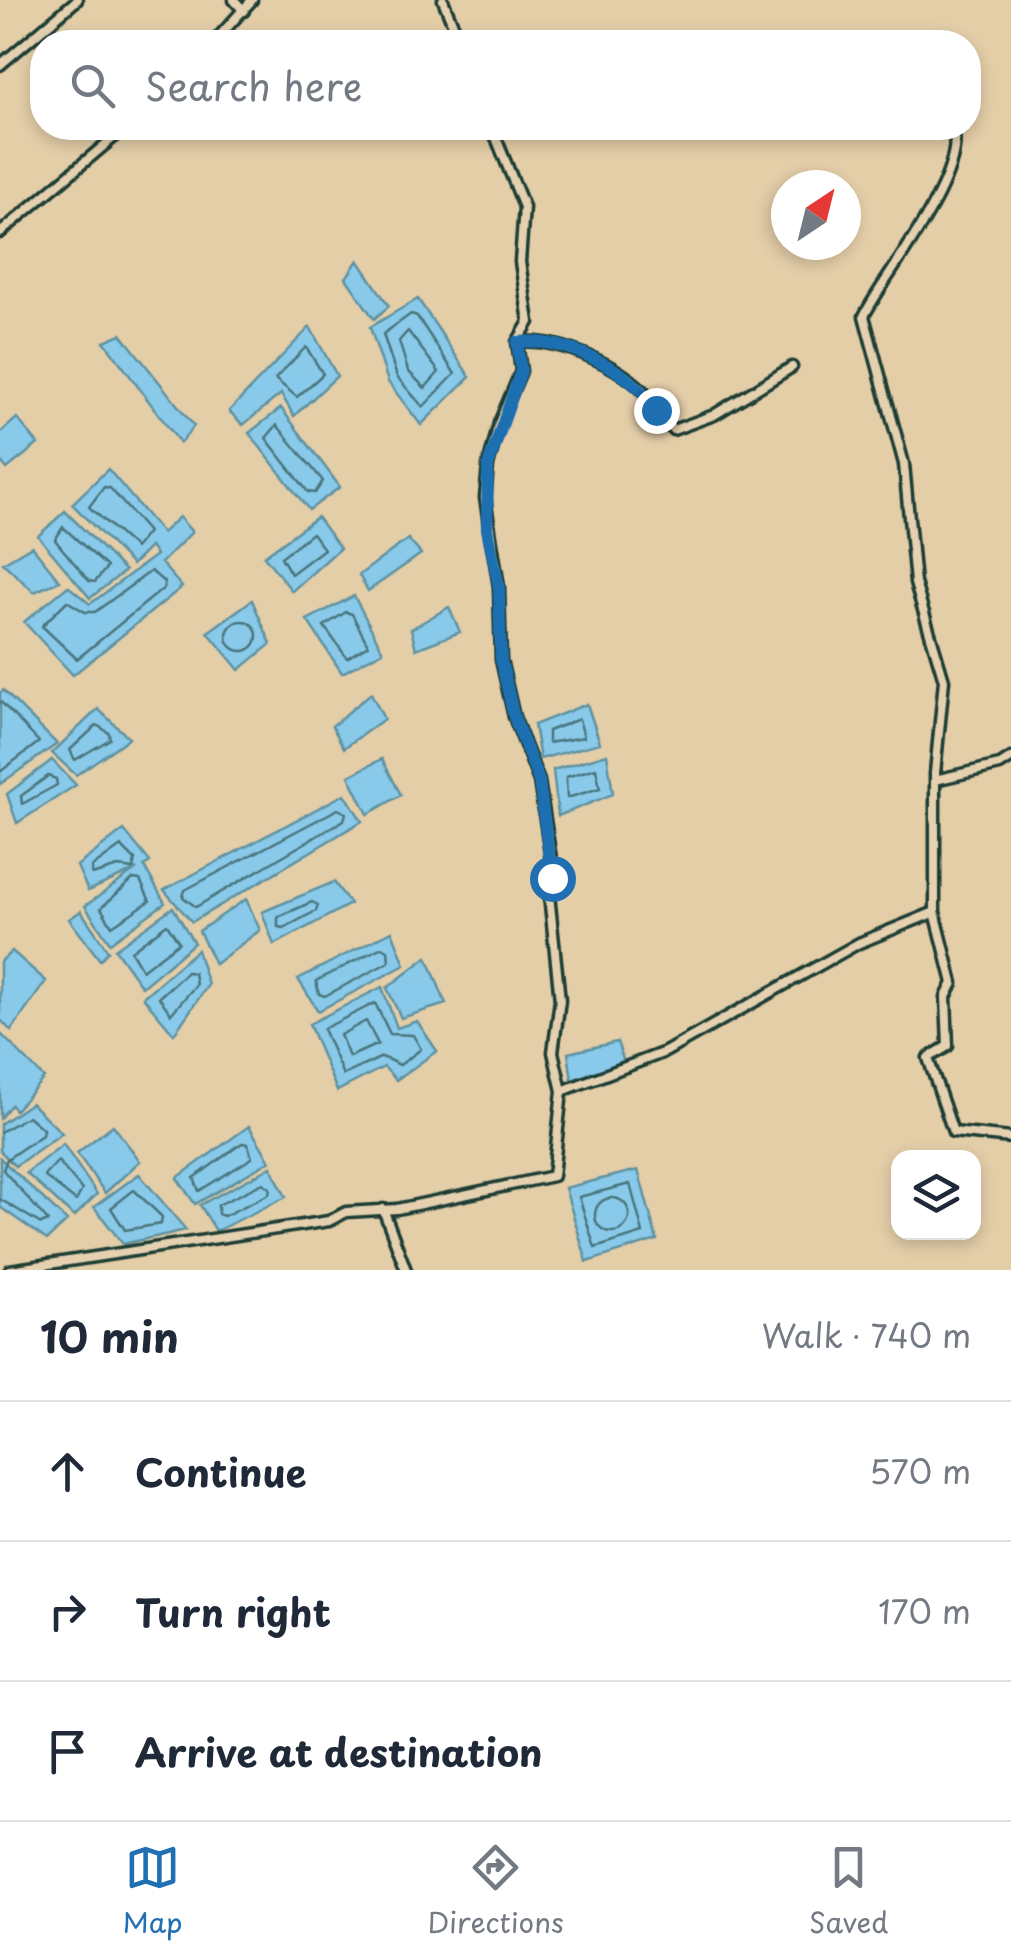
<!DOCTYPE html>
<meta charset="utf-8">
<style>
:root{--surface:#fff;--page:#f6f6f7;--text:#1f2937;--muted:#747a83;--line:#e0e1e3;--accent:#1f6fb2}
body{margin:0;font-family:"Playpen Sans",sans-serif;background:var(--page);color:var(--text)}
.controls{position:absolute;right:30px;bottom:30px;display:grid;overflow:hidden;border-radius:20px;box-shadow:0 5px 15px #0003}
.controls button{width:90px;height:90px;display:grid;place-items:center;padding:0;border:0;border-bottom:2px solid var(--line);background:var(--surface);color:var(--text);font:50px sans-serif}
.compass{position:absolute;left:771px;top:170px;width:90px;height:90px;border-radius:50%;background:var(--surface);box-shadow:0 5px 15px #0003;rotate:35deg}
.stop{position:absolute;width:30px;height:30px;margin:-22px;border:8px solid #1f6fb2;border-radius:50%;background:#fff}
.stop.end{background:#1f6fb2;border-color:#fff;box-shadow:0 2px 10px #0008}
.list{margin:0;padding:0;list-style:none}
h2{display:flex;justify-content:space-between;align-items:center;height:130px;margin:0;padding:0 40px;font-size:42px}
h2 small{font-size:32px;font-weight:400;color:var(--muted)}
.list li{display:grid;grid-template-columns:65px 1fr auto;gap:30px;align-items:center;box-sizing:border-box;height:140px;padding:0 40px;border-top:2px solid var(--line)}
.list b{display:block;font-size:38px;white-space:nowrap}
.list em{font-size:32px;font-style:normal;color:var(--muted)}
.icon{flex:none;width:55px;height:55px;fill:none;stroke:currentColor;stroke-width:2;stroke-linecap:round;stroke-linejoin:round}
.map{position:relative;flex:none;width:1011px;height:1270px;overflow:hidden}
.search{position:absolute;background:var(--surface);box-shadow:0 5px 15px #0003;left:30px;right:30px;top:30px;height:110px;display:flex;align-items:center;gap:25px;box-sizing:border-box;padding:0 35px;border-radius:40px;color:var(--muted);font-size:38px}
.sheet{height:550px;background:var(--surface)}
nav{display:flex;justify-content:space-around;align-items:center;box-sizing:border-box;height:140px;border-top:2px solid var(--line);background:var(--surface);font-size:28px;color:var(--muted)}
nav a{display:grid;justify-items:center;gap:5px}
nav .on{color:var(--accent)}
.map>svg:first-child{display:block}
</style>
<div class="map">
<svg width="1011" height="1270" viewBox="0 0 1011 1270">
<rect width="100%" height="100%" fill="#e4cea8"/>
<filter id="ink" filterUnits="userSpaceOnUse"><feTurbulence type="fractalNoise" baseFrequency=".01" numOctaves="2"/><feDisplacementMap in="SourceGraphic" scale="20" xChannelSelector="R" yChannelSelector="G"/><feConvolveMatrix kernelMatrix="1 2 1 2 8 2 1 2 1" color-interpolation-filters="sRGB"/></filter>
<g filter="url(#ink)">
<path fill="#89caea" stroke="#5f92a1" stroke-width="2.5" d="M358 260 389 306 374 319 346 278Z
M418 299 470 377 421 425 388 382 370 327Z
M310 327 337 376 294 416 281 394 243 425 229 411Z
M121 334 194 426 180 443 104 341Z
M281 408 340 487 309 510 249 433Z
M17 418 38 444 7 469 0 460V433Z
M108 469 162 533 179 517 192 532 161 563 182 587 73 675 24 622 68 586 90 604 156 555 150 547 132 565 72 504Z
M65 511 125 571 90 598 38 536Z
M317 517 340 548 292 591 264 556Z
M408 539 421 554 368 591 359 575Z
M32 546 60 581 34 592 3 563Z
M354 596 383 651 342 673 307 620Z
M252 600 271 644 239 670 208 632Z
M449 607 460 632 416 649 411 629Z
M3 690 57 744 0 784V693Z
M371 693 384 719 344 748 332 726Z
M587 704 600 743 540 759 534 725Z
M98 709 129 738 76 775 52 753Z
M607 754 613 794 558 816 553 770Z
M382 759 401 795 368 814 349 776Z
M52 760 76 785 17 823 7 794Z
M345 794 362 821 192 922 164 890Z
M124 830 150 862 144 866 165 903 110 943 85 906 137 869 88 891 77 866Z
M334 882 350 904 274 945 262 912Z
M246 899 260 930 215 964 199 931Z
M173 907 194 943 142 987 115 949Z
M81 911 108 951 100 960 69 919Z
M392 931 405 965 318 1011 298 979Z
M197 950 208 985 174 1034 143 997Z
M12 951 46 981 11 1031 0 1019V962Z
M427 957 446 1004 401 1018 387 988Z
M382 987 397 1028 417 1021 437 1051 396 1080 384 1067 337 1091 309 1024Z
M0 1033 44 1078 15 1110 11 1105 0 1118Z
M617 1042 624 1062 572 1080 568 1053Z
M31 1103 62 1133 15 1166 0 1151V1124Z
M113 1125 140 1161 105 1193 77 1153Z
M249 1126 270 1161 195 1204 177 1178Z
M63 1144 97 1194 74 1217 26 1173Z
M0 1158 67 1221 47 1240 0 1207Z
M271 1167 286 1197 216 1231 200 1205Z
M638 1170 657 1240 587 1262 565 1188Z
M139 1174 186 1230 123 1244 94 1207Z"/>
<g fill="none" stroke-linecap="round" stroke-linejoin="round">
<path stroke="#49757d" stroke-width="2.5" d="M411 314 417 316 455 374 423 407 397 377 383 334Z
M408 331 439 372 425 388 408 371 399 341Z
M306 347 323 374 297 397 275 379Z
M277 425 323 481 315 493 308 492 266 438Z
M104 487 110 488 148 532 135 548 89 507Z
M63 527 107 567 95 582 89 581 55 540Z
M312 533 324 549 291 574 281 557Z
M151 571 164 582V588L77 659 42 626 67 601 85 612H95Z
M346 612 352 614 368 645 347 658 324 626Z
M227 636a15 15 0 1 1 30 0a15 15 0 1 1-30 0Z
M0 701 39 742 0 772
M579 719 584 737 548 743V731Z
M97 725 109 733 110 739 75 760 70 750Z
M596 768 600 788 567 798 566 777Z
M48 776 56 779 57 785 22 804 21 796Z
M338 809 346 813 344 820 196 907 183 897 185 890Z
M121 846 135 860 133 869 118 867 92 875V867Z
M133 879 140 880 150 901 112 926 101 908Z
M312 902 318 905 316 911 284 928 278 927V917Z
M167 924 179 942 142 970 131 951Z
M382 947 388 950 389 962 325 996 319 994 316 981Z
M187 972 194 973 196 985 171 1014 159 997Z
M375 1003 390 1034 413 1035 421 1049 400 1065 382 1057 343 1075 323 1029Z
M366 1021 378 1044 349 1057 340 1035Z
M0 1132 28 1116 43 1129 42 1135 7 1159 3 1170 48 1221 41 1224 0 1199
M242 1143 248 1144 252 1158 199 1191 194 1178Z
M58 1161 82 1190 76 1201 44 1176Z
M263 1183 270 1188 269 1194 224 1216 218 1214V1205Z
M630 1184 643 1233 595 1248 579 1197Z
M134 1190 162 1217 161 1224 125 1230 111 1208Z
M595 1215a17 17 0 1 1 34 0a17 17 0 1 1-34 0Z"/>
<g stroke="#1f3d34" stroke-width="15">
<path id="minor" d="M234 0 244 11
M443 0 460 42
M214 42 252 0
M0 65 77 0
M953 128C967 177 887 271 864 316L904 464 915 583 944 680 935 773V912L953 983 946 997 948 1046 928 1058 953 1132 1011 1138
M0 233 125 128
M517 342C559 338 621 365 649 397 657 408 663 420 673 430L714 415 792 367
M935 780 1000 765 1011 758
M562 1091 665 1052 859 943 935 912
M383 1209 406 1270
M10 1270 329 1221 346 1212 397 1209 553 1176 562 1091 553 1052 560 1000 549 895 552 865 539 781 514 717 501 660 499 587 485 498 488 466 499 423 521 371 517 342 529 322 520 262 524 207 492 128"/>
</g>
<use href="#minor" stroke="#e5d1b0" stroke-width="8"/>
</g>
</g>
<g fill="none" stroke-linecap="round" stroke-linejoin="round" filter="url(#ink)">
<path stroke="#1f6fb2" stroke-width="12" d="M552 878 539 781 514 717 501 660 499 587 487 529 488 466 521 371 517 342C565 338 631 369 656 410"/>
</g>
</svg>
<div class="controls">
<button><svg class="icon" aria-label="layers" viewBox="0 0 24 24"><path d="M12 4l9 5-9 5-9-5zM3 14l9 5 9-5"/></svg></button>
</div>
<svg class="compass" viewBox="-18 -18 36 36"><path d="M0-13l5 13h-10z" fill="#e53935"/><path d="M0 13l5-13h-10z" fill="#747a83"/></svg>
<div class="stop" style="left:552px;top:878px"></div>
<div class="stop end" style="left:656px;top:410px"></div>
<div class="search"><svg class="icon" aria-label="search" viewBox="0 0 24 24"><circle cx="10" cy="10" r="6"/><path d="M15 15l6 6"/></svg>Search here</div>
</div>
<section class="sheet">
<h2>10 min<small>Walk · 740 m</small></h2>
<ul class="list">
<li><svg class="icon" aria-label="ahead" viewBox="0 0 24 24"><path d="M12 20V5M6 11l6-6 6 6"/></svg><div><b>Continue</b></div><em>570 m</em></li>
<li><svg class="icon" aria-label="right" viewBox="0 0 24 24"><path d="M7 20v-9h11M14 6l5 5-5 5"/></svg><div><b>Turn right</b></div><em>170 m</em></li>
<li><svg class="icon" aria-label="arrive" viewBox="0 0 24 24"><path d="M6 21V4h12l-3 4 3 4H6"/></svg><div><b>Arrive at destination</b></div></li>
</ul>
</section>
<nav>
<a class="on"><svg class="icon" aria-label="map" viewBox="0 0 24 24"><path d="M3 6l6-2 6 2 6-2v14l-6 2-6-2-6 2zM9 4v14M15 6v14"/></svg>Map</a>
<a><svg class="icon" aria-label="directions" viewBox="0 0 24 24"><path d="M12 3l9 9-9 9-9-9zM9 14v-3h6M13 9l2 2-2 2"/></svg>Directions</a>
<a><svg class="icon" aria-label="saved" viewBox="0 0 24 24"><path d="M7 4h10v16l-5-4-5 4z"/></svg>Saved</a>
</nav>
